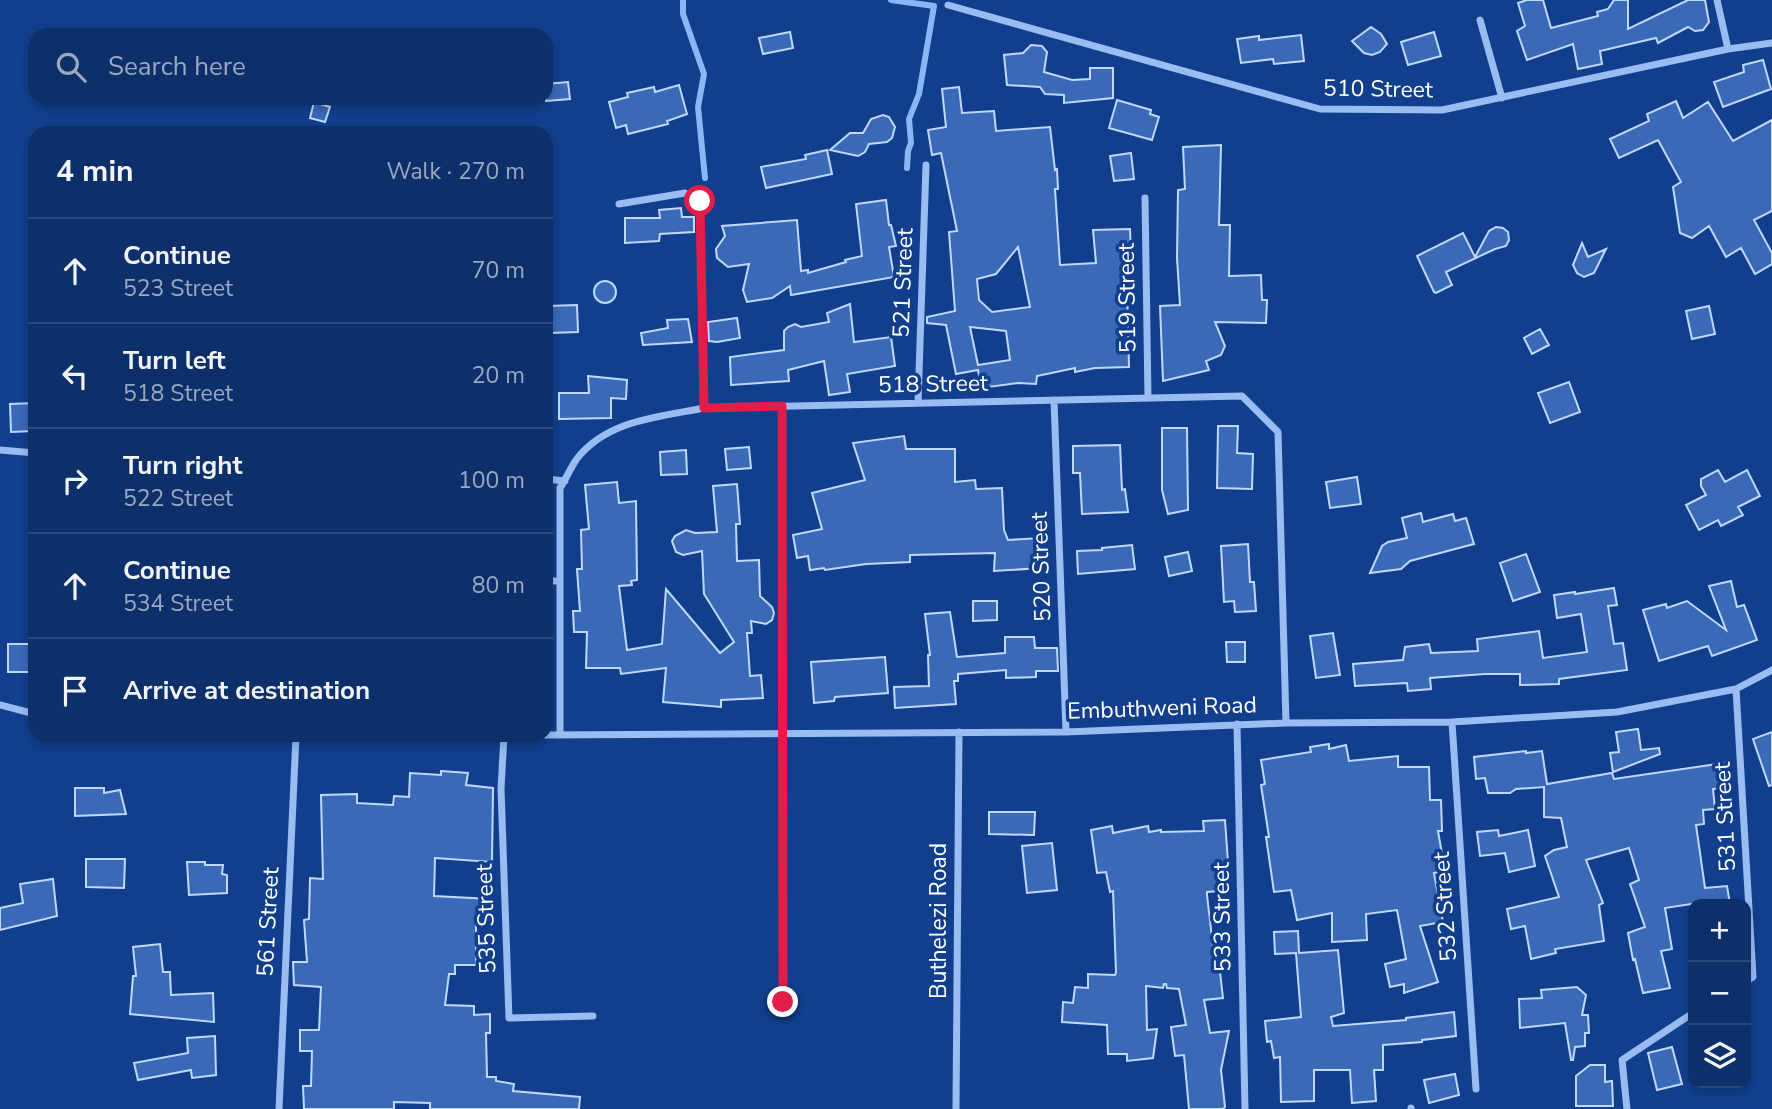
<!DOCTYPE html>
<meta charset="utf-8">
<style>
:root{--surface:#0d2f6a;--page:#163770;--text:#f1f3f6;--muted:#9aa9c1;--line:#2d4a7e}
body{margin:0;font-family:"Nunito Sans",sans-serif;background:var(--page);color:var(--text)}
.controls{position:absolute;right:21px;bottom:21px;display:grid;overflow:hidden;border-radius:14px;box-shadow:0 4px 10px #0003}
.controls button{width:63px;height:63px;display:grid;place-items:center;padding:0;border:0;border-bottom:2px solid var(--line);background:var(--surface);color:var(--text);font:35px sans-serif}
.stop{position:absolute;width:21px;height:21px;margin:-16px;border:5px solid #e11d48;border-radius:50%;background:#fff}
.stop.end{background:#e11d48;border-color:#fff;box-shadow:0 2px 7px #0008}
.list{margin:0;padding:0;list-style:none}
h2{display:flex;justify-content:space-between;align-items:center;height:91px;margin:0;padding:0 28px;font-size:30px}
h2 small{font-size:23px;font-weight:400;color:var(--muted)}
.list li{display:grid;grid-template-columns:46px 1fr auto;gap:21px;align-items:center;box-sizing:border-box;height:105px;padding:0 28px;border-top:2px solid var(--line)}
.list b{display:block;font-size:26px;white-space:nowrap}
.list p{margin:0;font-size:23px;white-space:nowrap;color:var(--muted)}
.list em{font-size:23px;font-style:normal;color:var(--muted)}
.icon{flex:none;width:38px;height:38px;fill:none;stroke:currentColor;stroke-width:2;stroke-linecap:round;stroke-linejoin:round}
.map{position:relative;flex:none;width:1772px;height:1109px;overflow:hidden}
.search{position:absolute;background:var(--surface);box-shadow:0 4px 10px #0003;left:28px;top:28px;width:525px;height:77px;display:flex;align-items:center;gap:18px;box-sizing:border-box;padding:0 24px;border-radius:21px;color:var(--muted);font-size:26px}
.panel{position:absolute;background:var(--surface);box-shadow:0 4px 10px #0003;left:28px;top:126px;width:525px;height:616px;border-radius:21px}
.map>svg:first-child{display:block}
</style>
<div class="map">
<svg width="1772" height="1109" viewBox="0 0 1772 1109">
<rect width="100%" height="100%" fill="#113f8d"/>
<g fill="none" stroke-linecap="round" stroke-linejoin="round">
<path stroke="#8ab6f6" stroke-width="6" d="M683 0V14L704 74 698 107 705 178
M891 0 934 6 919 94 909 119 911 143 908 151 907 168"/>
</g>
<path fill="#3969b7" stroke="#c0d8fd" stroke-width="2" fill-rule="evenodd" d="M1527 0H1543L1551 28 1598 16 1597 12 1608 9 1614 0H1628V29L1688 0H1705L1709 22 1703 30 1695 31 1688 27 1658 43 1656 38 1600 51 1602 64 1578 69 1573 44 1527 60 1517 31 1525 26 1518 3Z
M1371 27 1381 34 1387 44 1380 52 1372 55 1364 53 1352 41Z
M790 32 793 48 763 54 759 38Z
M1434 32 1441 56 1408 65 1401 42Z
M1301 35 1304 61 1274 64 1273 59 1241 63 1237 39 1259 36V40Z
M1031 45 1042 46 1047 52 1044 72 1072 80 1090 79V68H1113V98L1064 103V95L1045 94 1040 87 1007 85 1004 55 1023 53Z
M1763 60 1771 89 1723 107 1714 82 1744 72 1743 65Z
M568 82 570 99 546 101V84Z
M679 85 687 114 667 121 668 124 628 134 626 125 616 128 609 102 628 97 627 93 654 87 655 92Z
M959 87 962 113 994 111 996 131 1050 127 1055 170 1057 169 1058 189H1055L1060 265 1096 263 1093 230 1130 229 1131 253H1124L1127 286 1129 367 1095 368 1075 372V368L1037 376 1036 384 1018 383 981 388 978 370 956 374 946 325 927 323V317L955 311 949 232 957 231 941 153 932 155 928 130 946 127 942 89ZM1018 247 1030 307 992 312 979 300 977 279 996 274ZM970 327 1006 331 1010 360 978 365Z
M1117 100 1151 110 1150 114 1159 117 1152 140 1109 128Z
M1676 101 1683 118 1708 102 1733 141 1772 120V211L1754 220 1772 253V264L1755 274 1741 248 1726 257 1709 226 1692 238 1680 233 1673 187 1681 182 1658 140 1619 158 1610 139 1649 121 1647 114Z
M314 102 330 107 325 122 310 118Z
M883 115 889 117 895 127 892 138 887 142 869 144 865 152 858 156 830 150 850 133H863L871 119Z
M1221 145 1219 225H1230L1229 276 1261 275 1262 300H1267L1266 323 1215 322 1225 346 1221 355 1206 361 1209 370 1163 381 1160 306 1180 305 1177 258 1178 190 1185 189 1183 147Z
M827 150 832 174 766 188 761 167 806 159 805 155Z
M1131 153 1134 179 1114 181 1110 156Z
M886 200 889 225H891L896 246 889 247 894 277 791 295 790 286 772 298 747 302 743 290 749 264 728 267 717 258 716 249 725 236 722 226 797 220 801 271 808 270V273L846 262 845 260 862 256 856 204Z
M681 208 682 217H694V232L660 234 659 241 625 243V218H660L659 210Z
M1496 227 1503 228 1508 232 1509 240 1506 246 1495 249 1446 272 1452 285 1436 293 1434 292 1417 256 1463 233 1475 257 1489 231Z
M1582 243 1588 257 1606 249 1594 273 1584 277 1577 273 1573 265Z
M594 292a11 11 0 1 1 22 0a11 11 0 1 1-22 0Z
M850 304 854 342 891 337 895 366 847 374 850 392 829 395 824 361 788 370 789 381 731 385 730 357 784 350V331L788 327 795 324 801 327 829 322 827 313Z
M577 305 578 332 550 333 548 306Z
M1709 306 1715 334 1692 339 1686 311Z
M737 318 740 338 717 342 709 341 708 322Z
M688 319 692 342 643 345 641 333 668 328 667 320Z
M1540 329 1549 345 1532 354 1524 338Z
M588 376 627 380 626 399 611 398V418L559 419V393H589Z
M1569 382 1580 412 1550 423 1538 393Z
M35 403V431L11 432 10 404Z
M1218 426H1238L1237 453 1253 454 1252 489 1217 488Z
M1162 428H1187L1188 510 1168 514 1162 490Z
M904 436 906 449H955V482L975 480 976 489 1002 488 1004 530 1008 540 1040 538 1042 568 994 571 995 553 910 555V562L866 564 825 570 824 568 810 570 808 556 797 558 793 535 822 529 812 493 865 480 853 443Z
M1120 445 1122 490 1125 489 1128 512 1082 514 1080 473H1073V446Z
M749 447 751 468 727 470 725 449Z
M686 450 687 474 661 475 660 452Z
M1718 470 1725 482 1747 470 1760 496 1738 507 1743 515 1721 526 1718 520 1699 530 1686 505 1706 495 1701 486V479Z
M1357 477 1361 504 1330 508 1326 482Z
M617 482 619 503 636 501 637 580 631 581 632 585 619 586 627 650 662 644 666 589 720 653 734 642 704 594 702 551 683 555 676 552 672 541 675 536 686 530 695 533 717 532 713 486 737 484 740 524H736L737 561 759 560 760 596 772 607 774 613 772 620 766 624 751 621 752 633H747L750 676 761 675 763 698 721 700V707L663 702 666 668 621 674 620 668H586L587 632H574L573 611H580L577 569H582L581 530 589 529 585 485Z
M1421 513 1423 522 1453 514 1455 521 1466 518 1474 544 1410 561 1401 569 1370 573 1382 546 1388 542 1407 538 1402 518Z
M1248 544 1250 582H1254L1256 611 1235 612 1234 601 1224 602 1221 546Z
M1132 545 1135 569 1078 574 1077 551 1102 550V548Z
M1188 552 1192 571 1169 576 1165 557Z
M1526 554 1540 592 1513 601 1500 563Z
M1731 581 1737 607 1744 605 1757 640 1712 656 1708 646 1659 661 1643 610 1666 604 1667 608 1687 601 1726 630 1709 586Z
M1614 588 1617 605 1608 606 1614 644 1623 643 1627 670 1559 679V684L1520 685V674H1485L1430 678 1431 689 1408 691 1407 683 1355 686 1353 664 1403 660 1405 647 1429 644 1431 653 1478 651 1477 639 1539 631 1543 658 1587 652 1581 614 1557 618 1554 595 1575 592V594Z
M973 601H997V620L973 621Z
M950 612 957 657 1005 653V637H1034L1035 648H1057L1058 671H1036V677L1006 678V670L958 674V681H954L956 704 895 708 894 687 929 686 928 655H930L925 614Z
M1333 633 1340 675 1316 678 1310 636Z
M1226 642H1245V662H1227Z
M8 644H35V672H8Z
M885 657 888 693 835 697 834 701 814 703 811 662Z
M1638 729 1641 750 1659 748 1660 754 1613 772 1610 753 1619 752 1616 732Z
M1772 732V785L1769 786 1753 739Z
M1329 744V749L1346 745 1349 761 1398 756V767H1429L1430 800H1441L1442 831H1438L1445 871 1434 873 1443 922 1420 926 1438 982 1404 993V984L1390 987 1385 964 1406 959 1397 910 1366 914 1367 940 1332 942V913L1297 920 1291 890 1274 892 1266 837H1269L1261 785 1265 784 1261 760 1311 752 1310 747Z
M1526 751V753L1542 751 1547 784 1612 773 1614 779 1724 763 1728 787 1713 789 1715 809 1703 810 1704 824 1696 825 1705 888 1727 886 1730 904H1691L1665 908 1672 949 1661 951 1670 988 1643 993 1635 959 1633 960 1628 933 1645 927 1630 884 1639 880 1629 848 1586 860 1603 903 1599 905 1604 941 1555 949 1556 953 1531 959 1525 926 1511 929 1507 909 1559 897 1545 856 1554 850 1567 847 1561 818 1544 817V787L1516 789 1510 793H1488L1485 778 1476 779 1474 757Z
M441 771 468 773 466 785 493 788 492 862 435 858 434 896 491 899V924H476V965H455V974H449L445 1005 474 1006V1015L490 1014V1033H486L487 1077H496V1081L514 1084 513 1091 580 1097 579 1109H430V1103L394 1102V1109H304L303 1086H311L312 1051H300V1030H319L321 987 294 985 293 962H307L304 920 309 919 310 878 323 879 321 795 357 794V803L393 805 394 796 409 797 410 773 441 775Z
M75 788H104V793L120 790 126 814 75 816Z
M989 812H1035L1034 835 989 834Z
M1225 820 1230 890 1207 892V895L1214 955H1218L1223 998 1204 1000 1210 1033 1229 1031 1221 1070 1225 1107 1223 1109H1189L1184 1055 1175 1056 1171 1027 1186 1025 1179 989 1167 988 1166 984H1164L1163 988 1146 986 1147 1030 1157 1029 1153 1058 1127 1061V1054H1108L1107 1025 1062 1022 1063 1002 1073 1003 1075 987 1088 988V974L1115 975 1116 972 1113 891 1110 892 1106 872 1097 873 1091 830 1112 826 1113 833 1148 826 1149 832 1161 830V832L1204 831 1203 821Z
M1498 830 1499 836 1528 830 1535 866 1509 872 1505 853 1480 856 1477 832Z
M1052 843 1057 890 1027 893 1022 846Z
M86 859H125L124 888 86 887Z
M187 862H205V865H223L222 874 227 875V893L189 895Z
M53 879 57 916 0 930V908L23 903 20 884Z
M1298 931 1299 953 1338 950 1344 1013 1331 1017 1333 1026 1406 1020V1018L1454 1012 1456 1036 1422 1040V1042L1383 1045V1070H1374L1376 1101 1352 1103 1350 1070H1314V1101L1281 1102 1280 1057 1274 1058 1271 1041 1267 1042 1265 1021 1301 1017 1296 953 1275 954 1274 932Z
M160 944 163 972H170L171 995 213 993 214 1022 130 1014 133 976H136L133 947Z
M1577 987 1586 995 1582 1015H1588L1589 1033H1585V1046L1575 1047 1573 1060H1571L1565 1023 1520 1028 1519 999 1542 998 1541 990Z
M215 1036 216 1075 192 1078 191 1070 138 1080 134 1063 188 1053 187 1038Z
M1672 1047 1682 1084 1657 1090 1648 1053Z
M1590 1065H1605V1082L1612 1081 1613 1106H1576V1076Z
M1455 1074 1459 1095 1429 1103 1424 1080Z"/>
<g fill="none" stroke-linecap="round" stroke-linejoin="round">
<path stroke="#99bcf2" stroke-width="7" d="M1717 0 1728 49
M948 5 1320 109 1442 110 1728 49 1772 43
M1480 20 1502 98
M1145 198 1148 398
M619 204 685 193 700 201 704 408
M1054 400 1066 732
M918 403 926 165
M782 406 783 1002
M0 450 35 453
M546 479 565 481
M546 581H559
M1736 689 1753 977 1746 981
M0 705 35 714
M1452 722 1476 1089
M1237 724 1245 1109
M103 735 295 738 501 735
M504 735 501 789 509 1018 593 1016
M546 735 1066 732 1286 723 1452 722 1617 712 1736 689 1772 670
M560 735V488C566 479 570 469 576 460 606 420 659 417 704 408L1242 396 1278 432 1286 723
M1411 1108V1109
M279 1109 296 736
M956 1109 959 732
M1627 1109 1622 1060 1693 1013"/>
</g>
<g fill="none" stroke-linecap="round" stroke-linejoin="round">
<path stroke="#e11d48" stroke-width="9" d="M700 201 704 408 782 406 783 1002"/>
</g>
<g text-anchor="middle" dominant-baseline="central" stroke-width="7" stroke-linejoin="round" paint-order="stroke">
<g font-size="23" fill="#fff" stroke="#113f8d">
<text transform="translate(1378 89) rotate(1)">510 Street</text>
<text transform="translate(903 283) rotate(-88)">521 Street</text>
<text transform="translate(1127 298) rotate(-91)">519 Street</text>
<text transform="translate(933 384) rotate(-1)">518 Street</text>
<text transform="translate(1041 567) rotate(-92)">520 Street</text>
<text transform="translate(1162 708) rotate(-2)">Embuthweni Road</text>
<text transform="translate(1725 817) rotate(-93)">531 Street</text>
<text transform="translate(1445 907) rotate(-94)">532 Street</text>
<text transform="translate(1222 917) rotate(-91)">533 Street</text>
<text transform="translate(486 919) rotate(-92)">535 Street</text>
<text transform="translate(938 921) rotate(-90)">Buthelezi Road</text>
<text transform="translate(268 922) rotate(-87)">561 Street</text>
</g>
</g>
</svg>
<div class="controls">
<button>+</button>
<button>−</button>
<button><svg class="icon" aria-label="layers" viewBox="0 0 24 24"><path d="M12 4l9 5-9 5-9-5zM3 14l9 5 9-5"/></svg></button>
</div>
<div class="stop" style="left:700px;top:201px"></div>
<div class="stop end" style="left:783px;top:1002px"></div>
<div class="search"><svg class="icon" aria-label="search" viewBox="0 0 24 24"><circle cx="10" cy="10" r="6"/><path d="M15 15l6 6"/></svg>Search here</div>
<section class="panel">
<h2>4 min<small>Walk · 270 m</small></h2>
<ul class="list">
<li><svg class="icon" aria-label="ahead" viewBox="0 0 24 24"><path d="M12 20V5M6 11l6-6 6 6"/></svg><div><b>Continue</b><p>523 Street</p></div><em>70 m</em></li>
<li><svg class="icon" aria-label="left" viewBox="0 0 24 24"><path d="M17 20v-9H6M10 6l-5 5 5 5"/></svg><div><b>Turn left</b><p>518 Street</p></div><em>20 m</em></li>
<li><svg class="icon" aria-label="right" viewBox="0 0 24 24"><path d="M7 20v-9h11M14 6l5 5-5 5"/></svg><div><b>Turn right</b><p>522 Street</p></div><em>100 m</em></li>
<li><svg class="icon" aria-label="ahead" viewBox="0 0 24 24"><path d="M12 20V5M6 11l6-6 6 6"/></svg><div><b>Continue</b><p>534 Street</p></div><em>80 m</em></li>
<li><svg class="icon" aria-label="arrive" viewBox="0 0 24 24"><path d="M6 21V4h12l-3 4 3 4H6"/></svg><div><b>Arrive at destination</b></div></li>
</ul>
</section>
</div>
